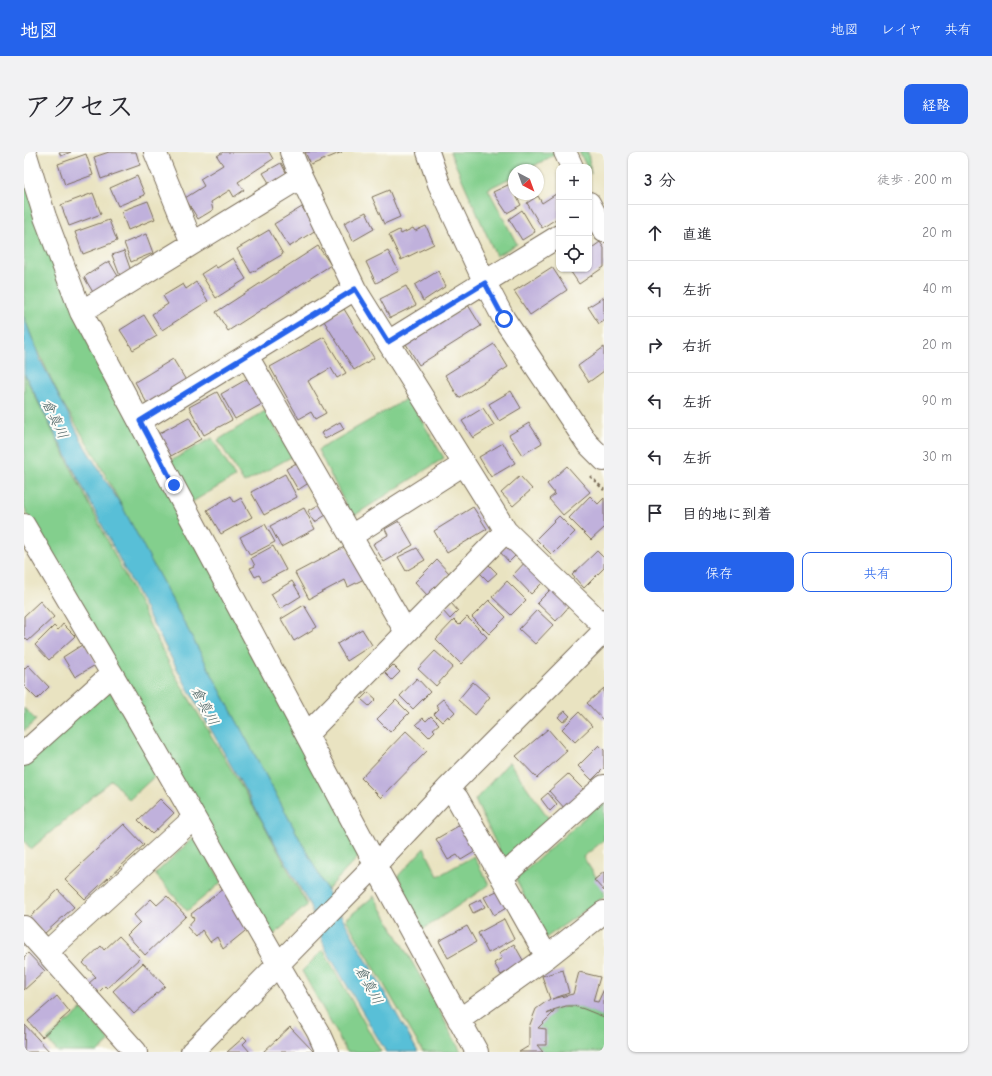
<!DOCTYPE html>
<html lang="ja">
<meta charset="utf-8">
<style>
:root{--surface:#fff;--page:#f2f2f3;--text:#2b2b33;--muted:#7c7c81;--line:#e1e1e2;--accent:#2563eb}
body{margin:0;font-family:"Comic Neue","Klee One",sans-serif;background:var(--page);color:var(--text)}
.controls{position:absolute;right:12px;top:12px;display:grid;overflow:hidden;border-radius:8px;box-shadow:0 1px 3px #0004}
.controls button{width:36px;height:36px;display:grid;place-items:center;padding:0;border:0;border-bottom:1px solid var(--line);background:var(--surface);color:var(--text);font:20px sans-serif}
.compass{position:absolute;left:484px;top:12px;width:36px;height:36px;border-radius:50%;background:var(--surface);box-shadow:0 1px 3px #0004;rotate:139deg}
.stop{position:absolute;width:12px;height:12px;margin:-9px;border:3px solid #2563eb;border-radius:50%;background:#fff}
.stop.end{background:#2563eb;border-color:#fff;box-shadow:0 1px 4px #0008}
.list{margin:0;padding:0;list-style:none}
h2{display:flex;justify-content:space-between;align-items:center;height:52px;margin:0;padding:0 16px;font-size:17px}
h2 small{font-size:13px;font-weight:400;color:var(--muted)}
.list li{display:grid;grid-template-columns:26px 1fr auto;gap:12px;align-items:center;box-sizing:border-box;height:56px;padding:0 16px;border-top:1px solid var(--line)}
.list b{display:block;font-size:15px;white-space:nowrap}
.list em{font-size:13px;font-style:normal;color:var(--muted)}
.actions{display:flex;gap:8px;padding:12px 16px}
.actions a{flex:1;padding:9px 0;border:1px solid var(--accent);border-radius:8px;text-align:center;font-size:14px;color:var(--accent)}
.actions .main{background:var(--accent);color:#fff}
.icon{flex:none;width:22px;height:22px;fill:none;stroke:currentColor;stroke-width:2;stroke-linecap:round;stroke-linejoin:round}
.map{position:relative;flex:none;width:580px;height:900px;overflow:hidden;border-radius:8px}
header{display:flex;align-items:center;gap:24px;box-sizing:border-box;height:56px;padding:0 20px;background:var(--accent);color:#fff}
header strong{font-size:19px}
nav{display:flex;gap:22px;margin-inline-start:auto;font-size:14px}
.intro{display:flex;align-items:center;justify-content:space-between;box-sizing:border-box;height:96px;padding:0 24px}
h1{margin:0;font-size:28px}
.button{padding:10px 18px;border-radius:8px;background:var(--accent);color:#fff;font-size:14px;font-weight:700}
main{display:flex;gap:24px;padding:0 24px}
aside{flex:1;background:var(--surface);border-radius:8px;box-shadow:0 1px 3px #0004}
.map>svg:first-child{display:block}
</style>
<header>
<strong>地図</strong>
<nav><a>地図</a><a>レイヤ</a><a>共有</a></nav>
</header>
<div class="intro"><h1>アクセス</h1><a class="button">経路</a></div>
<main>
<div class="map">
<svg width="580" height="900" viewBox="0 0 580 900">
<rect width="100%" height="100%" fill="#fdfcf7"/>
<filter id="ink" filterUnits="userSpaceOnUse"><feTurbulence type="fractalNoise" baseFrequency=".025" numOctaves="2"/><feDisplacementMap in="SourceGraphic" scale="8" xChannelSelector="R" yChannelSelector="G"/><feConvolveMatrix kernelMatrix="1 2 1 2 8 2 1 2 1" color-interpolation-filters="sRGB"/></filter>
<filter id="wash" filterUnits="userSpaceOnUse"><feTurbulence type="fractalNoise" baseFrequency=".012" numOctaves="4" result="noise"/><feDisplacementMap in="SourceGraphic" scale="16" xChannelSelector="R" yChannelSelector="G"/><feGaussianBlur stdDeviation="0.9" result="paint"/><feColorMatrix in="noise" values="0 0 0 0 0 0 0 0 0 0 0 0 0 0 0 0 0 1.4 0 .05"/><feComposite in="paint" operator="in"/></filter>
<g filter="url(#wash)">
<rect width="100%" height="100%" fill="#e9e3c1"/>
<path fill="#83cf8d" stroke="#5f7c56" d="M0 0 58 172 341 698 303 738 100 358 70 302 37 248 9 188 0 165Z
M426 0H471V1L474 0H531L532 2 502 18H490V24L464 37 493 92 472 104Z
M555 0H564L567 22 565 15H563Z
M0 222 150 521 239 671 283 753 246 786 7 371 0 354Z
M384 246 420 306 328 365 294 298Z
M241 259 269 304 220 331 194 288Z
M188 286 211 325 168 350 146 309Z
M83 534 134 621 105 648 88 628 7 697 0 689V611Z
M0 556 12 568 0 579Z
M485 610 526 668 480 708 451 648Z
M580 648V688L559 705 580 737V745L520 787 492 727Z
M171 684 198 730 163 759 131 722Z
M400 696 414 724 450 704 465 733 398 778 374 724Z
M350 744 407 843 437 900H399L322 767Z
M299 798 357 900H323L278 819Z
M542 854C556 854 567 859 580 865V900H519L513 893H522V877L514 876 530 860 523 862 529 858Z
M58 857 86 889 74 900H34L23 888Z"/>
<path fill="#59bfd7" stroke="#4a747a" d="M0 165 16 207 61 295 100 358 303 738 394 900H362L301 796 285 752 163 535 119 453 0 221Z"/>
<g id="blocks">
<path fill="#c0b1dc" d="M35 0H47L37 4Z
M85 0H112L116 13 77 27 70 5Z
M199 0H245L249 7 214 30 220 38 210 45 206 38 187 50 189 58 174 67 161 46 180 34 176 27 199 13 193 4Z
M281 0H318L287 13Z
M62 2 69 23 41 33 34 12Z
M257 11 264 24 247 34 239 21Z
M113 24 121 43 94 54 86 36Z
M486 32 497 53 483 61 469 40Z
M365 38 376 65 360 72 348 45Z
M535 40V65L518 76 503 51 514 44 518 51Z
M69 41 77 62 45 74 37 53Z
M124 49 131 67 104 78 97 59Z
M278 55 292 78 265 95 250 72Z
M498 58 511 80 498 88 485 67Z
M342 60 350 77 329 89 320 71Z
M85 68 93 89 59 102 51 80Z
M402 74 410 92 377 108 365 83 375 78 377 82 389 76 391 79Z
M245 78 259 102 227 121 213 97Z
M122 82 129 101 107 110 100 91Z
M576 90 580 96V115L555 132 545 117H565V98Z
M294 94 307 113 204 179 192 160Z
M100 99 107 119 96 124 88 103Z
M364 99 375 119 352 131 342 110Z
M209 106 222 127 192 146 177 122 191 113 193 116Z
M85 109 95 126 70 142 60 125Z
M528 115 543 138 506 163 490 139Z
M414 119 422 134 399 149 391 133Z
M172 130 184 149 138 178 128 162 144 152 139 144 159 132 162 137Z
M382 134 392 153 366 166 356 147Z
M580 145V169L575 172 564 155Z
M444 153 457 174 395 213 382 192Z
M320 157 350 206 330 218 300 169Z
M120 163 133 184 109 198 96 178Z
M300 185 322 221 313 226 307 216 284 229 302 261 291 267 287 260 275 267 246 215Z
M470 192 484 215 435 246 421 223Z
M580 195V219L565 230 554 214Z
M149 207 163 230 124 253 111 230Z
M225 226 240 251 211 267 197 242Z
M487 239 497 256 475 269 465 252Z
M193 240 208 268 180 283 165 255Z
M459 256 470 273 449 286 438 269Z
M165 265 177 287 147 304 134 282Z
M316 270 320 277 301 287 297 281Z
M505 271 518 291 498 303 485 283Z
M479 291 491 311 467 325 455 305Z
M274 310 286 330 274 338 262 317Z
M543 314 566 340 539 363 525 347 531 342 523 332Z
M261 322 273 345 240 363 227 340Z
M496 324 508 337 489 354 477 341Z
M207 344 210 350 217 346 228 365 197 382 183 358Z
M566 344 574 352 580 346V376L567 388 545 366Z
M296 352 302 363 291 370 284 359Z
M449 355 463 377 423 401 410 379Z
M280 356 291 377 257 395 246 374Z
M535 364 551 380 528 403 512 387Z
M375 369 389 393 360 410 349 392 364 383 361 377Z
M241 372 251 390 226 403 216 385Z
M484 392 493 402 485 410 476 400Z
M249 394 262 418 239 430 235 423 231 425 226 416 231 414 227 406Z
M322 394 340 427 324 435 321 428 285 447 271 421Z
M393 396 401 408 382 419 374 405Z
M573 399 580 406V416L560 436 548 423Z
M504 407 523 426 507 442 489 423Z
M413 408 425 421 403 443 391 430Z
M464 412 473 421 464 429 456 421Z
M268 429 277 444 256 457 247 442Z
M483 429 502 448 487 463 468 445Z
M531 433 549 450 532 469 513 451Z
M465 448 482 465 465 482 448 465Z
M16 449 30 465 4 489 0 485V464Z
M427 451 434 459 426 467 419 459Z
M280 453 293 475 270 489 257 467Z
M513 458 529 473 511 492 495 477Z
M443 465 463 485 437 512 412 487 430 468 435 473Z
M39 472 51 484 25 508 11 493 30 474 34 478Z
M338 477 348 493 323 509 313 492Z
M61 491 73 512 51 525 39 505Z
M411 499 429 515 412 534 394 517Z
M4 513 25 535 13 547 0 534V517Z
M369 513 376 520 368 528 361 521Z
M393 526 406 540 389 557 376 544Z
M449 530 466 545 451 563 434 548Z
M580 536V567L579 568 563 551Z
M344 540 352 547 345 554 337 547Z
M419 547 431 560 425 566 424 564 418 570 410 562 415 557 412 553Z
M372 548 385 561 366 580 353 567Z
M541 559 546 564 539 570 534 565Z
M555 560 568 574 551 590 538 577Z
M407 564 415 572 409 577 411 579 405 585 392 572 399 566 402 569Z
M524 577 543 599 513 626 492 604Z
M382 579 403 599 357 646 337 626Z
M575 593 580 598V616L568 628 554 614Z
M544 622 561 639 542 658 525 639Z
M524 641 533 652 526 659 517 647Z
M136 647 150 661 128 682 114 668Z
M100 672 120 693 61 747 41 727Z
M436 673 452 699 437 708 433 703 424 708 412 687Z
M580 720V739L570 728Z
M200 736 226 775 199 797 193 785 186 790 178 778 172 785 163 775 170 767 167 762Z
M34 738 50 755 20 782 5 766Z
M475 738 484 755 470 763 460 745Z
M143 744 162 764 121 803 103 783 116 770 110 763 127 747 133 753Z
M457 747 461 755 449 761 445 753Z
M480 767 490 787 464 801 454 781Z
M443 774 452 790 424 806 415 789Z
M95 784 116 806 83 836 81 834 73 842 64 832 72 825 59 811 77 794 80 798Z
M490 792 500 810 477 823 470 811 478 806 475 801Z
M4 801 21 819 0 838V805Z
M119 811 141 834 110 862 89 839Z
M539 818 545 841 528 847 549 842 555 820 576 825 569 849 574 850 580 837V865L560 857 550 854H542L529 858 523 862 531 859 514 876 522 877V893H513L519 900H495L505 894V875L512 857 526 847 518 824Z
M33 844 46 860 18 885 4 869Z
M1 873 26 900H0Z
M266 875 290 900H239Z
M220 885 223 888 219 892 226 900H203Z"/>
</g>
</g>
<g filter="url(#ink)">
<use href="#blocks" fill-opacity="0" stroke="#786b57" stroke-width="1"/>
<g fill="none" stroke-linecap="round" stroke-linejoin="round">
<g stroke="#786b57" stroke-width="24">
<path id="minor" d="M1 0 21 65 57 160 344 698 351 713 453 900
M131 0 168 91
M267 0 277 25 331 137 482 379 580 474
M404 0 415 32 461 131 480 167 563 291 580 308
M541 0 548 15
M565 51 580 79
M57 160 277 25
M364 190 535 84
M223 204 382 480
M116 269 331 137
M0 373 88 522 254 812 294 880 303 900
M327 384 440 312
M283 582 482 379
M0 601 88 522
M424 636 433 646 523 805
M478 725 580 634
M0 775 112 900
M23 800 170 666
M435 868 523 805 580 760
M168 900 339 726 424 636 580 479"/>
</g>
<path stroke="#786b57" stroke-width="2.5" stroke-dasharray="3 3" stroke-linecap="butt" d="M566 324 580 338"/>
<use href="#minor" stroke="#fff" stroke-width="22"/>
</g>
</g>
<g fill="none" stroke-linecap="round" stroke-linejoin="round" filter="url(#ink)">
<path stroke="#2563eb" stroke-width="5" d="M150 333 116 269 331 137 364 190 461 131 480 167"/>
</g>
<g text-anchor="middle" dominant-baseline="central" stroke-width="4" stroke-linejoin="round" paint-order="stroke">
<g font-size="14" font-style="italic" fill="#465e5f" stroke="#fdfcf7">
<text transform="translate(31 267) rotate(65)">倉真川</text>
<text transform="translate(181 554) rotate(62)">倉真川</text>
<text transform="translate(345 833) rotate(62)">倉真川</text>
</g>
</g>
</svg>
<div class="controls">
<button>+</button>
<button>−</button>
<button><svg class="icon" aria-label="locate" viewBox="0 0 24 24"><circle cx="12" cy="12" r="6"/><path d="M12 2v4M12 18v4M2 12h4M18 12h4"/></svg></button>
</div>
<svg class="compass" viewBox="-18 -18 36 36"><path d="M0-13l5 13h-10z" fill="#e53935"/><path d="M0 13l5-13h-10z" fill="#7c7c81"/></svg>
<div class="stop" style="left:480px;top:167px"></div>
<div class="stop end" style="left:150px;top:333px"></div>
</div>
<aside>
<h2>3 分<small>徒歩 · 200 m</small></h2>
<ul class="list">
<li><svg class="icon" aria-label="ahead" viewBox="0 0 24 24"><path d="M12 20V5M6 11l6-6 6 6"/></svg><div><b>直進</b></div><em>20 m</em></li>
<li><svg class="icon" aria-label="left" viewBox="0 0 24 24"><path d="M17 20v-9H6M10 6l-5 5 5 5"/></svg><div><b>左折</b></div><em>40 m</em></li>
<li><svg class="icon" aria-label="right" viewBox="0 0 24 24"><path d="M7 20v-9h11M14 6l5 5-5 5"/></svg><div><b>右折</b></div><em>20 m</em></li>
<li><svg class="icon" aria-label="left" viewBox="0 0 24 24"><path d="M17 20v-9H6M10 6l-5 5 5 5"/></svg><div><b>左折</b></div><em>90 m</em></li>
<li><svg class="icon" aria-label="left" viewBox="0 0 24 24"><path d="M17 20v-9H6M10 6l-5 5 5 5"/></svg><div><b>左折</b></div><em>30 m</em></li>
<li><svg class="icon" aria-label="arrive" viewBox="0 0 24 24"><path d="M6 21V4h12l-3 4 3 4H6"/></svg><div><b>目的地に到着</b></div></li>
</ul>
<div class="actions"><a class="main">保存</a><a>共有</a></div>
</aside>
</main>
